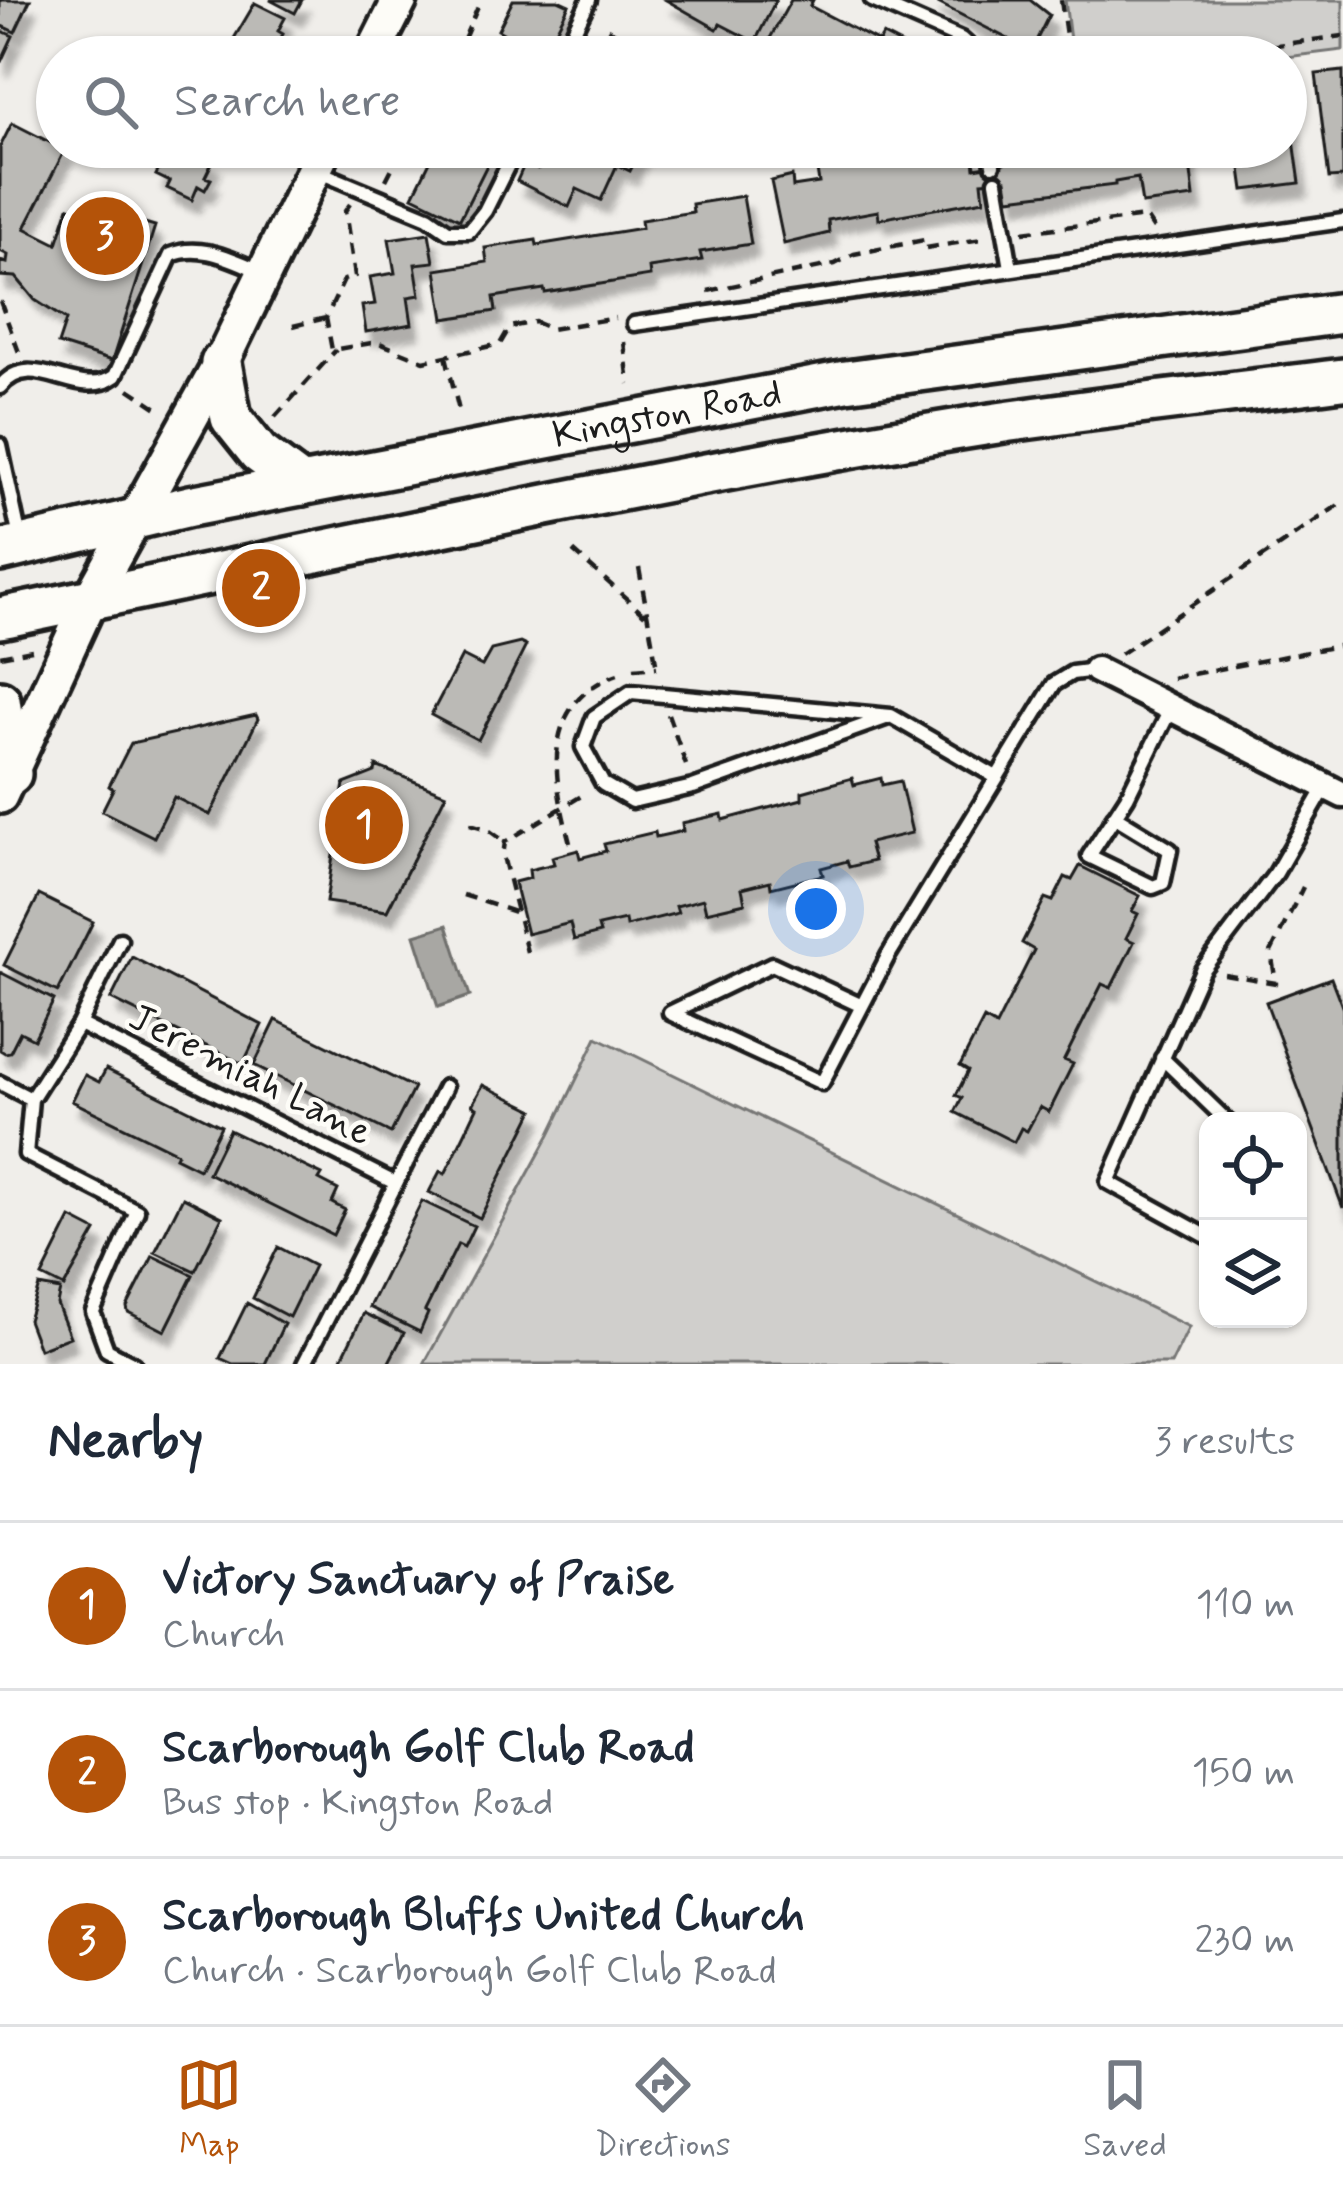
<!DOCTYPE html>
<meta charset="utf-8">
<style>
:root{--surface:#fff;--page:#f6f6f7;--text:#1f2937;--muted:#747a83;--line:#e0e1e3;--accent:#b45309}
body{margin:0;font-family:Mynerve,sans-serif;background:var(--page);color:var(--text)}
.controls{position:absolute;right:36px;bottom:36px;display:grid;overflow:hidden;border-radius:24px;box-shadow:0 3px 9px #0004}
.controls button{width:108px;height:108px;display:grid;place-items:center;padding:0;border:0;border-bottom:3px solid var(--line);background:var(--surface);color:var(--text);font:60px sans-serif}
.you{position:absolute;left:816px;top:909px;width:42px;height:42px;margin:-30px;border:9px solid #fff;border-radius:50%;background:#1a73e8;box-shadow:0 0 0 18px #1a73e833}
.badge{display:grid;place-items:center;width:78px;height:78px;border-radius:50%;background:var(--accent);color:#fff;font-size:39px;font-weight:700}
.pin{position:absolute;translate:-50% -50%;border:6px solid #fff;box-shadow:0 3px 12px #0006}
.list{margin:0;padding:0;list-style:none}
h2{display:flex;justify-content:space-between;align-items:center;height:156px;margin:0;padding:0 48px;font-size:51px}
h2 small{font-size:39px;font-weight:400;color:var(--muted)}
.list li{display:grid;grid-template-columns:78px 1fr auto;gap:36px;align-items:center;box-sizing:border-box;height:168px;padding:0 48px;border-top:3px solid var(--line)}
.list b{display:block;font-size:45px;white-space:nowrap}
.list p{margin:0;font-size:39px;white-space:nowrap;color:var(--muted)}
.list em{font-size:39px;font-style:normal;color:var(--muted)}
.icon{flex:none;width:66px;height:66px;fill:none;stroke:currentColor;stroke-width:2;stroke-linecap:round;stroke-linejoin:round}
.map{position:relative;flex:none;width:1343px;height:1364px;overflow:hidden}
.search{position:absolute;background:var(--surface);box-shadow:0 3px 9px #0004;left:36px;right:36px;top:36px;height:132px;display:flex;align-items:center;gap:30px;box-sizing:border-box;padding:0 42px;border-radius:66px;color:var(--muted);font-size:45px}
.sheet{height:660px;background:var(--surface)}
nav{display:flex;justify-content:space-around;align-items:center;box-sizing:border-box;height:168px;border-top:3px solid var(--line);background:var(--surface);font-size:33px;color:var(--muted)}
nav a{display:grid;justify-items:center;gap:6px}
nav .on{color:var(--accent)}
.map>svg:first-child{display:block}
</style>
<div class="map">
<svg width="1343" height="1364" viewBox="0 0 1343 1364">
<defs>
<filter id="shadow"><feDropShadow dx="7" dy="13" stdDeviation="3" flood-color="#0004"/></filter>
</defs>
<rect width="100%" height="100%" fill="#f0eeea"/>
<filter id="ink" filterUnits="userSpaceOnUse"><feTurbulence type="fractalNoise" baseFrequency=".00833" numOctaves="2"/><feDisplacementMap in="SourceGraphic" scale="24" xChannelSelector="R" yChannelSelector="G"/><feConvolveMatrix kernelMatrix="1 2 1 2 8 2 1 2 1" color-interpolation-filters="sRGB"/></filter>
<g filter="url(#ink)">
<path fill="#d0cfcc" stroke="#767674" stroke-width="3" d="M1065 0H1343V50L1286 57H1072Z
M597 1037 1189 1327 1171 1364H424L550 1134Z"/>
<path fill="#a8a7a3" stroke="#706f6d" stroke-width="3" d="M447 925 470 996 438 1007 415 935Z"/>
<path fill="#bbbab6" stroke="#1c1c1c" stroke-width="3" filter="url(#shadow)" d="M0 0H30L15 32 0 25Z
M270 0H302L295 13Z
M513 0H558L569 5 544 54 550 57H491L503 33 498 30Z
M666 0H776L755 42 720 24 717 29Z
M791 0H813L810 6 879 42 883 35 918 53 922 47 939 57 943 49 957 57H773L763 51Z
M932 0H1030L1049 15 1028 57H1000L1008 39Z
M255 3 285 18 278 31 283 34 271 57H223Z
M609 29 668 57H595Z
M0 30 13 36 0 64Z
M1343 71V177L1329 178 1316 74Z
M1286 83 1300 183 1244 190 1238 147H1286Z
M12 123 65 150 25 228 57 244 69 207 93 215 95 208 155 226 112 361 58 344 66 320 35 300 16 277 0 276V261L7 263 8 255 0 251V147Z
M170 147H186L213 161 205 177 211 179 205 190 198 186 192 200 167 188 170 182 156 175Z
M437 147H496L460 219 413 196Z
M548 147H642L630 171 617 165 601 200 577 189 569 207 517 181 525 163 538 169Z
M1017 147H1110L1115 165 1135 163 1132 147H1188L1194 197 1142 204 1138 178 1115 182V185L1009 198 1006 180 996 181 982 182 984 200 879 219 878 211 828 220 829 233 784 244 771 181 792 176 793 187 819 183 817 170 869 162 870 167 973 149 975 168 1004 163 1003 149Z
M743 196 751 244 700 252 702 260 649 268 650 276 545 293 544 289 494 297 496 311 444 319 436 270 487 262 485 248 536 240 537 245 642 228 641 220 693 212 692 204Z
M429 233 434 262 415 264 420 295 408 297 412 324 366 332 362 306 375 304 370 277 395 273 389 239Z
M520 643 526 646 478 740 431 715 462 656 482 666 491 650Z
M256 715 258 719 210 815 174 797 154 837 102 811 113 789 109 786 131 743Z
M376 766 446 794 387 911 326 902 338 822 333 821 334 812 339 813 344 784 375 772Z
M852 778 854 785 881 778 882 785 900 781 912 833 869 843 874 861 849 867 847 861 821 868 823 875 771 888 770 881 742 888 745 903 706 912 703 899 676 906 678 913 626 926 625 920 598 926 600 933 574 940 570 923 527 934 514 882 530 878 529 870 554 864 552 857 578 850 580 858 606 851 604 844 655 832 656 837 683 831 682 823 722 814 723 820 802 799V792Z
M1080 866 1140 896 1132 911 1138 914 1126 938 1134 942 1111 988 1102 984 1064 1060 1073 1064 1049 1112 1040 1107 1027 1131 1021 1128 1014 1142 955 1112 962 1098 956 1095 968 1071 960 1066 984 1019 996 1026 1034 950 1022 943 1045 898 1053 901 1065 877 1072 880Z
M39 895 93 922 58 992 4 965Z
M132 957 262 1025 243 1064 111 999Z
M0 972 54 1000 34 1039 20 1032 10 1052 5 1053 0 1050Z
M1331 978 1343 1009V1208L1266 1002Z
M276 1020 414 1088 391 1133 254 1065Z
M106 1069 221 1126 199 1169 175 1157 177 1153 72 1101 85 1075 99 1082Z
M483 1085 534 1110 480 1218 429 1192 440 1171 445 1174 450 1164 477 1108 472 1105Z
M229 1130 322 1175 319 1180 338 1190 332 1203 345 1210 333 1235 208 1173Z
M183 1197 222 1217 195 1271 155 1252Z
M422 1201 474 1226 464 1247 458 1244 425 1311 428 1313 420 1332 369 1307Z
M71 1218 96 1231 64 1287 42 1276Z
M278 1247 314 1266 289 1317 253 1298Z
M153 1256 193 1275 165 1331 128 1312 127 1307Z
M39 1286 60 1290 57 1304 70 1337 39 1349 28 1320Z
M247 1303 284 1324 265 1364H233L220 1358Z
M364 1313 404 1333 400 1341 388 1364H339Z"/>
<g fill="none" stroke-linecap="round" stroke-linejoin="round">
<g stroke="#1c1c1c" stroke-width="21">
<path id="lane" d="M872 0 961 39 981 57
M561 57 589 0
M990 147 993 165
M317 171 428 217 448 231H469L485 211 517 147
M996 181 1011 268
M634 324 1343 221
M0 387C32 346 78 403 115 376L171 255C201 242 234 261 263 272
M0 445 20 538
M891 716 693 787 632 801 603 784 583 747 594 717 631 692 891 716 996 777
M1114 816 1170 850 1163 883 1153 887 1089 856 1127 797 1171 708
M120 940 79 1024 31 1099 26 1154 137 1211 93 1312 107 1350 134 1364
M862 1006 772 964 670 1013 822 1083 888 956 1054 684 1072 673 1096 670
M79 1024 395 1183
M1162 1058 1227 1121
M0 1083 31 1099
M1208 1237 1108 1182 1202 970 1276 873 1326 786
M304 1364 445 1087"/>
</g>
<g stroke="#1c1c1c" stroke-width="33">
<path id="street" d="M1096 670 1343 795"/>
</g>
<g stroke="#1c1c1c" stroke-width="42">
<path id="secondary" d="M371 57 400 0
M0 796 90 600 221 363 325 147"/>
</g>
<g stroke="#1c1c1c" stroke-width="48">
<g id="primary">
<path d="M221 363 231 418 259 453 302 485"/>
<path id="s1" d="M0 551 190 506 846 381 1343 313"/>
<path d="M0 618C330 550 658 477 991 424 1108 406 1226 394 1343 379"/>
<path d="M0 701 11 774"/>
</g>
</g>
<path stroke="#1c1c1c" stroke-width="4.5" stroke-dasharray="12 9" stroke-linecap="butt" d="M1061 0 1069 57
M456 57 481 0
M1188 57 1343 36
M386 180 403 147
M350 204 345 211 355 276 344 280 326 318 332 350 377 342 424 361 500 344 510 327 535 322 551 329 615 318
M1023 232 1146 217 1154 229
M708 291 835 264 854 254 924 240 926 248 988 238
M0 301 20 355
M293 326 326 318
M624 342 629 384
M446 356 460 415
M129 389 159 409
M275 417 336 350
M573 551 645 615
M639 568 657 668
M1120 654 1343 502
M0 656 32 650
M634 669 657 667
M1172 678 1343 645
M668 714 686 765
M470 824 487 829 505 842
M570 843C553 778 539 703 618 674
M463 895 518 913
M527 952 503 856 505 842 588 792
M1224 974 1276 983 1271 952 1303 887"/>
<use href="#lane" stroke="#fdfcf7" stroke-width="12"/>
<use href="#street" stroke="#fdfcf7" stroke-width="24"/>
<use href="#secondary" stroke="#fdfcf7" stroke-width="33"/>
<use href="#primary" stroke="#fdfcf7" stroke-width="39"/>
</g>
</g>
<g text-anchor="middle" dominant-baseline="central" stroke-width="9" stroke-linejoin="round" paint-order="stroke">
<g font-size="39" fill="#1c1c1c" stroke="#fdfcf7">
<text stroke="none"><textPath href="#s1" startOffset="681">Kingston Road</textPath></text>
<text transform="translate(250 1076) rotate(27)">Jeremiah Lane</text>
</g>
</g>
</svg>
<div class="controls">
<button><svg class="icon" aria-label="locate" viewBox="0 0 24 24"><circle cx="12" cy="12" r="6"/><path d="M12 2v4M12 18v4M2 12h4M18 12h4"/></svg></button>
<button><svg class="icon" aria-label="layers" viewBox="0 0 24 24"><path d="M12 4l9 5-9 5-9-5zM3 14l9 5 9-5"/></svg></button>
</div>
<div class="you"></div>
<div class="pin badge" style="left:364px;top:825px">1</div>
<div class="pin badge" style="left:261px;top:588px">2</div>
<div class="pin badge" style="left:105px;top:236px">3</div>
<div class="search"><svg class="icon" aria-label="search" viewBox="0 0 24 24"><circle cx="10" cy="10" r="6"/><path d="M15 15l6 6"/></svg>Search here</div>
</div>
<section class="sheet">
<h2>Nearby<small>3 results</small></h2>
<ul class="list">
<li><span class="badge">1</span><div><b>Victory Sanctuary of Praise</b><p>Church</p></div><em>110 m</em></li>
<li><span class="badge">2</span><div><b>Scarborough Golf Club Road</b><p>Bus stop · Kingston Road</p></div><em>150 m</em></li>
<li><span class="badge">3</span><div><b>Scarborough Bluffs United Church</b><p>Church · Scarborough Golf Club Road</p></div><em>230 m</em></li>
</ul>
</section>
<nav>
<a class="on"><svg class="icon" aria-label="map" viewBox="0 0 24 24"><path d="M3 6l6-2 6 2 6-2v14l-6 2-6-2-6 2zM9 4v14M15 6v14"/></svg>Map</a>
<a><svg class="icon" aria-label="directions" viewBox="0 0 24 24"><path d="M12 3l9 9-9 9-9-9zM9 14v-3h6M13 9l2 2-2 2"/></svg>Directions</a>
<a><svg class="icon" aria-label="saved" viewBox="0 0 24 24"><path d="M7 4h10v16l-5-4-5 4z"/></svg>Saved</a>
</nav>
